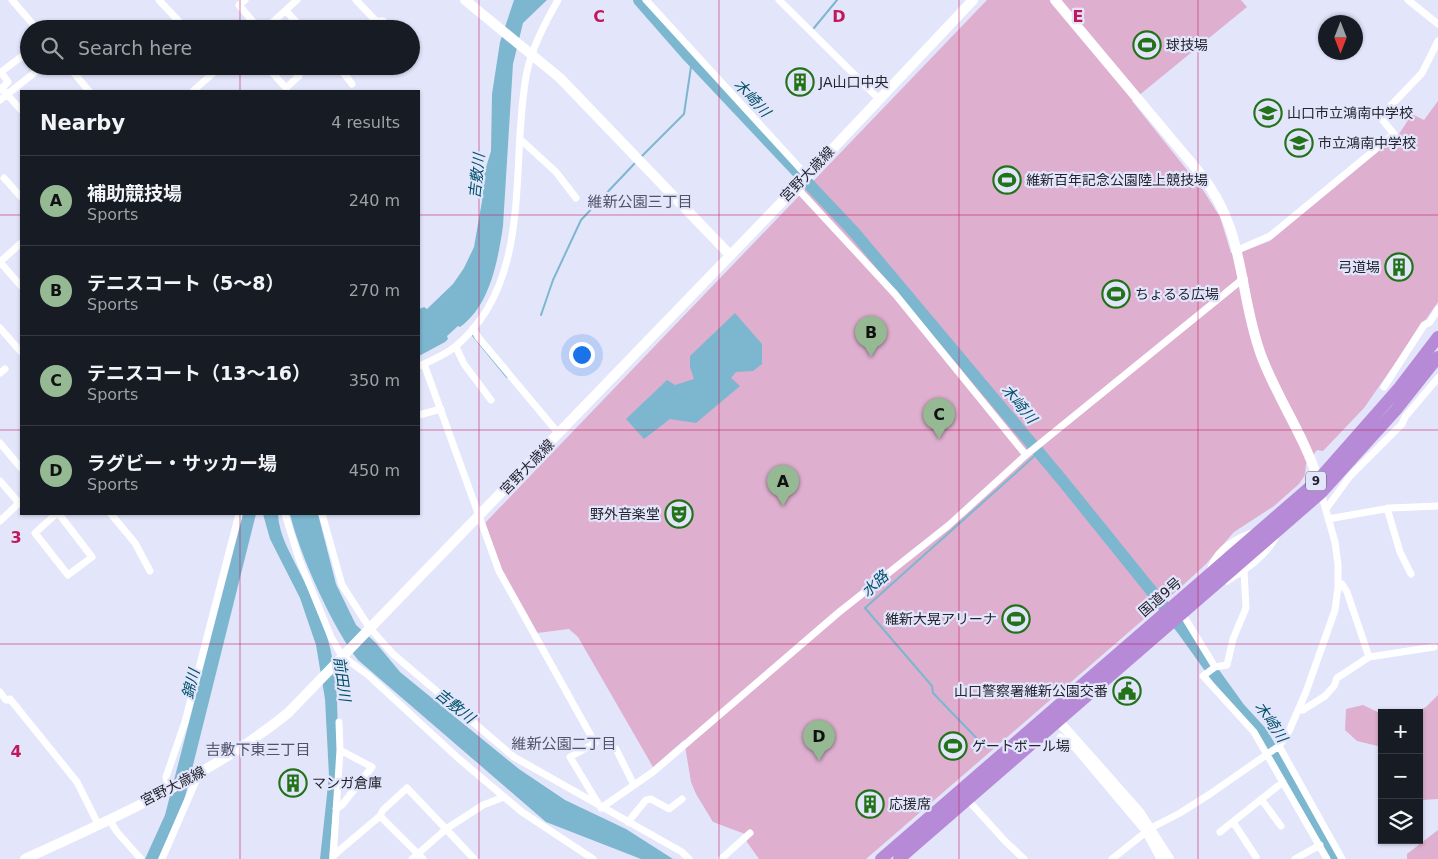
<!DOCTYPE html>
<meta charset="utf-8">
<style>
:root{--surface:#171b24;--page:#20242c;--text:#f1f3f6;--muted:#9ea1a6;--line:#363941;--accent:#94b993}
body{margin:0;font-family:"DejaVu Sans","Noto Sans JP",sans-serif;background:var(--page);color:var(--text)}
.controls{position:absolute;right:15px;bottom:15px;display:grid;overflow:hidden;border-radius:0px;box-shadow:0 1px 4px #0004}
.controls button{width:45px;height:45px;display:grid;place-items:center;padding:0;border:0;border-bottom:1px solid var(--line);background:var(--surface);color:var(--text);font:25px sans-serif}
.compass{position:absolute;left:1318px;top:15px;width:45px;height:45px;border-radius:50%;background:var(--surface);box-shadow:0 1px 4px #0004;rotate:180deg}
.you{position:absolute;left:581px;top:354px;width:18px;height:18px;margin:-12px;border:4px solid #fff;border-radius:50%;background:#1a73e8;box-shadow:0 0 0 8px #1a73e833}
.badge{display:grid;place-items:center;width:32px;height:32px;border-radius:50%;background:var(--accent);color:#111;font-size:16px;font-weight:700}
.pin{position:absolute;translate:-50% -41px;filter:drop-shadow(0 1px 2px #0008)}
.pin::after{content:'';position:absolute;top:26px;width:18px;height:15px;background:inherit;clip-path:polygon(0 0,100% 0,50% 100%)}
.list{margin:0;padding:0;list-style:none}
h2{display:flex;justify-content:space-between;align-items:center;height:65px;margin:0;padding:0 20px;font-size:21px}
h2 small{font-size:16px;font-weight:400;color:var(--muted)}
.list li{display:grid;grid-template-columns:32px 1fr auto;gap:15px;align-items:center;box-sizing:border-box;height:90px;padding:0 20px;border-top:1px solid var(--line)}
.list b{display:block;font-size:19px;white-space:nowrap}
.list p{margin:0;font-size:16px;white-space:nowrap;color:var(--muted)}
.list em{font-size:16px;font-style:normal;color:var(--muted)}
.icon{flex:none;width:28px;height:28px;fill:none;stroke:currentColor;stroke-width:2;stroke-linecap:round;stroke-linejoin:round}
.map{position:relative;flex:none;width:1438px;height:859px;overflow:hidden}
.search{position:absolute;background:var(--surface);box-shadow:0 1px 4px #0004;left:20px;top:20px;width:400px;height:55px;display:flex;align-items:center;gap:12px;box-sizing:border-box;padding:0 18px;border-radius:28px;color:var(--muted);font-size:19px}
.panel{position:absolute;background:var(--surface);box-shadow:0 1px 4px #0004;left:20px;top:90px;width:400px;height:425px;border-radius:0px}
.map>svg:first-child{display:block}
</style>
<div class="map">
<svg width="1438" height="859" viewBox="0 0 1438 859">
<rect width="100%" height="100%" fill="#e3e5fb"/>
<path fill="#deafcf" d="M987 0H1241L1247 7 1132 101 1203 190 1220 217 1231 253 1249 249 1270 241 1399 134 1412 114 1424 120 1438 101V302L1364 408 1323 451 1317 450 1306 464 1305 475 1299 484 1274 506 1234 532 1206 564 1181 587 866 859H759L747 842 745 834 713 822 696 794 691 782 684 740 653 767 578 637 569 629 537 633 505 578 485 523Z
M1438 695V799L1422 800 1419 797V713H1414L1426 707Z
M1363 705 1382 714V747L1357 741 1345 730 1346 709Z
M1438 830V859H1407V854Z"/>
<path fill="#7db7cf" d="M514 0H547L523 23 513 64 503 226C498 260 490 306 460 327L458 326 447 336 448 339 445 342 419 356V309L424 307 427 309 453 284 464 268 474 247 482 201 484 174 491 151 492 94 500 42Z
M735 313 762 344V364L753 371 736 372 731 378 740 386 696 423 670 419 644 439 626 419 667 380 675 385 694 379 690 367V356Z
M243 514H256L184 801 158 859H145L165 815Z
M263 514H278C279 536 291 554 300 573 311 594 322 618 328 640 346 702 334 794 329 859H320L329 776 325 699 316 645 300 598 270 539Z
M290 514H318L336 584 356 625 376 643 400 672 519 769 565 800 626 829 673 859H641L546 822 358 660C333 629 299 553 290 514Z"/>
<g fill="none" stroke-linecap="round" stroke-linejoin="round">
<path stroke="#7db7cf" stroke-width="2" d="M814 28 837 0
M641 157 684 114 692 60
M541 315 553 280 581 220 636 162
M471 333 507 377
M986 748 933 693 932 686 865 608 1039 452"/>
<path stroke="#7db7cf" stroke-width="12" d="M639 0 689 57 854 232 1062 480 1183 630 1239 708 1261 732 1324 838 1334 859"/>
<path stroke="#fff" stroke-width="7" d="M12 0 37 29
M159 0 186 29
M245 0 239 5 259 29
M356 0 376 21H383
M646 0 807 176
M779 0 878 98
M1408 0 1438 24
M286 11 303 29
M265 29 297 0
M68 66 89 91
M266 66 286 88 299 76 290 66
M338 66 352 84
M0 90 8 82 1 72 29 51
M193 91 221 66
M5 92 21 110
M0 100 43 66
M520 139 556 172 576 198
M4 178 21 197
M796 187 895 294 1026 455
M1238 250 1270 236 1394 134 1380 117 1422 73 1438 41
M0 262 21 286
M0 262 21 243
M0 328 21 352
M473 328 478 337 559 434
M456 347 464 364 491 400
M424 364 499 571 595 743 570 757 599 805
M419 366C431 361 445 355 456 346 534 281 510 165 526 77 530 51 545 23 558 0
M0 373 5 369
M1384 387 1424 325 1430 322 1438 309
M419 415 441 409
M0 443 21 468
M0 481 19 503
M1387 508 1400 552 1411 574
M1326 509 1350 476 1402 424 1405 417 1438 378
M56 514 35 533 68 575 92 557 59 514
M111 514 135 543 150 571
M285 514 299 559 331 637 342 656 368 675 458 758 522 812 593 859
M322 514 342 585 369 627 393 654 514 757 682 852 689 859
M1328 519 1390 508 1438 506
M0 521 21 501
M1244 571 1246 608 1233 639 1227 665 1215 667 1203 676 1254 732 1327 859
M1210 572C1214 552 1233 540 1251 533
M1227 581C1245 570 1267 556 1276 536
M1182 613 1215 667
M1369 657 1434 647
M0 692 6 700 10 699 77 782 98 824
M1298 710H1303L1325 696 1334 686 1337 678 1369 657 1347 592 1342 584 1338 583
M339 722 340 750
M1060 737 1075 748 1145 831 1160 859
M1279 746 1342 859
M616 749 634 785
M169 789 166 777 185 722 239 514
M966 798 1005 841 1024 859
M1261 799 1281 826
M601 808 653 772 838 613 949 525 1026 455 1244 278
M380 816 383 810 407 788 446 829 483 805 504 797
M109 819 117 832 141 859
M628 822 646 800 651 799 669 809 682 799
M1233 822 1256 857
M1220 832 1283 782
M334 855 380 816 423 859
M162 859 198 776
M333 859 340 750 372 767 342 805 336 809
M412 859 446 829 474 859
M721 859 750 833
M1112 859 1151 828 1180 813 1210 794 1279 746 1289 731 1306 692 1335 610 1338 587V565L1335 542 1321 493
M1295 859 1320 845"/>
<path stroke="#fff" stroke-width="10" d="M465 0 560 78 730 255
M1055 0 1199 172C1247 231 1237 289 1261 355 1277 398 1304 435 1318 480
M1054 716 1139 812 1169 859
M25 859C116 817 210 776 288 713L807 176 973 0"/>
<path stroke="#b78ad8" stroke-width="12" d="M881 859 1318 480 1399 388 1438 337
M899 859 1321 493 1396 410 1438 357"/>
</g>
<path fill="none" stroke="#c2185b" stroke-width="1" stroke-opacity="0.55" d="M240 0V29M479 0V859M719 0V859M959 0V859M1198 0V859M240 66V91M0 215H21M419 215H1438M0 430H21M419 430H1438M240 514V859M0 644H1438"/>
<defs>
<g id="stadium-ring" transform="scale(1.4375)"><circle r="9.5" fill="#e3e5fb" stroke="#227219" stroke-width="1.5"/><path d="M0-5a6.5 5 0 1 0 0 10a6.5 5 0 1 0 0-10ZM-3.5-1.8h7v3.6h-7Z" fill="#227219"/></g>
<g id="building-ring" transform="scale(1.4375)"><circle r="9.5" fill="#e3e5fb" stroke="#227219" stroke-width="1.5"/><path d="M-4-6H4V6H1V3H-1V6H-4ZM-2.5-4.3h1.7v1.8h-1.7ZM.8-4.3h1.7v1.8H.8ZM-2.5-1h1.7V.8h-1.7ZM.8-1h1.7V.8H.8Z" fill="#227219"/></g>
<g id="school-ring" transform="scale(1.4375)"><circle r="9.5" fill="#e3e5fb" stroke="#227219" stroke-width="1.5"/><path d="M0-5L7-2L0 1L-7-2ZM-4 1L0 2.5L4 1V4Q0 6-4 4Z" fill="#227219"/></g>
<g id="theatre-ring" transform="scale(1.4375)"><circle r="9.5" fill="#e3e5fb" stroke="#227219" stroke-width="1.5"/><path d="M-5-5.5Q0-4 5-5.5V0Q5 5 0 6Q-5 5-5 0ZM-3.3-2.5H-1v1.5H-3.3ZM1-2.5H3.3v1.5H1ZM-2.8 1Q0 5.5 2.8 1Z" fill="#227219"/></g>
<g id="civic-ring" transform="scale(1.4375)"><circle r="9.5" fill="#e3e5fb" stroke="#227219" stroke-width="1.5"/><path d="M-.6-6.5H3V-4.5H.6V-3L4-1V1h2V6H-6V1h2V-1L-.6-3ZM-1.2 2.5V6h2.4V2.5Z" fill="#227219"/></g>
</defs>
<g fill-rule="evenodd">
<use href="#stadium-ring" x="1147" y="45"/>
<use href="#building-ring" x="800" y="82"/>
<use href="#school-ring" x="1268" y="113"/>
<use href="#school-ring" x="1299" y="143"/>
<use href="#stadium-ring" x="1007" y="180"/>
<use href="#building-ring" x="1399" y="267"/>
<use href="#stadium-ring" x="1116" y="294"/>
<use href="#theatre-ring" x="679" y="514"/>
<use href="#stadium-ring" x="1016" y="619"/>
<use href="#civic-ring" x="1127" y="691"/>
<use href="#stadium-ring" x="953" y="746"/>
<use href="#building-ring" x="293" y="783"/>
<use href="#building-ring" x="870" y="804"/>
</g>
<g text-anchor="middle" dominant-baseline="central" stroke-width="4.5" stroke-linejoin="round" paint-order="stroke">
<rect fill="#e3e5fb" stroke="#5d5e6c" stroke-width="1" x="1306" y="471.5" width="20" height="19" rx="4"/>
<g font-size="12" font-weight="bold" fill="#24242e">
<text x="1316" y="481">9</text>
</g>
<g font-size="14" fill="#24242e" stroke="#e3e5fb" text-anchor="start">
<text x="1166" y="45">球技場</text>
<text x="819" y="82">JA山口中央</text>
<text x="1287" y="113">山口市立鴻南中学校</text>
<text x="1318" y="143">市立鴻南中学校</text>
<text x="1026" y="180">維新百年記念公園陸上競技場</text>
<text x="1380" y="267" text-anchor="end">弓道場</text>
<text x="1135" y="294">ちょるる広場</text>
<text x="660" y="514" text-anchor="end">野外音楽堂</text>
<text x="997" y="619" text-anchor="end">維新大晃アリーナ</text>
<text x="1108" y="691" text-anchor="end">山口警察署維新公園交番</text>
<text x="972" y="746">ゲートボール場</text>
<text x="312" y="783">マンガ倉庫</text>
<text x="889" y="804">応援席</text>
</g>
<g font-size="14" fill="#24242e" stroke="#e3e5fb">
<text transform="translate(807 174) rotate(-46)">宮野大歳線</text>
<text transform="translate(527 467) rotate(-46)">宮野大歳線</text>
<text transform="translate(1160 597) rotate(-41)">国道9号</text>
<text transform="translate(173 786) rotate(-27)">宮野大歳線</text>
</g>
<g font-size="15" font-style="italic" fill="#00526a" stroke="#e3e5fb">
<text transform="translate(752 98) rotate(47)">木崎川</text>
<text transform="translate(477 176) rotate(-84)">吉敷川</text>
<text transform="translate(1019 404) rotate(50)">木崎川</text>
<text transform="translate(875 584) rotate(-42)">水路</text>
<text transform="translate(342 679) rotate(82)">前田川</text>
<text transform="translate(191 684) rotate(-76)">錦川</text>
<text transform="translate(455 706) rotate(39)">吉敷川</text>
<text transform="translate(1271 722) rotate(56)">木崎川</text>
</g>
<g font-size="15" fill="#52536a" stroke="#e3e5fb">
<text x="640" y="202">維新公園三丁目</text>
<text x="564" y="744">維新公園二丁目</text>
<text x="258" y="750">吉敷下東三丁目</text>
</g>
</g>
<g font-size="16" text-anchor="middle" font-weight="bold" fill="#c2185b" stroke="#e3e5fb" stroke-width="4.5" stroke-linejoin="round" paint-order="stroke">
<text x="599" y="22">C</text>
<text x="839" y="22">D</text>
<text x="1078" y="22">E</text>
<text x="16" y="543">3</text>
<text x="16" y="757">4</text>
</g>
</svg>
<div class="controls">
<button>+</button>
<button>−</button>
<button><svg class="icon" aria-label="layers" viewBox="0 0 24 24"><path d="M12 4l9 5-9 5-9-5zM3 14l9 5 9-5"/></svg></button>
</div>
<svg class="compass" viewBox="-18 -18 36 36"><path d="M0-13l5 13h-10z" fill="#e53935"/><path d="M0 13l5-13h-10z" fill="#9ea1a6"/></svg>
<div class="you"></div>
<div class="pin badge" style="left:783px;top:506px">A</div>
<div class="pin badge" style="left:871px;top:357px">B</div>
<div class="pin badge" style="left:939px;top:439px">C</div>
<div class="pin badge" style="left:819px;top:761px">D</div>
<div class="search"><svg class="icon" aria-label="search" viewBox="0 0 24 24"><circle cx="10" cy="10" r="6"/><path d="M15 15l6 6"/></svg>Search here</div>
<section class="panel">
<h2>Nearby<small>4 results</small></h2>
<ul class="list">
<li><span class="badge">A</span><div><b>補助競技場</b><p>Sports</p></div><em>240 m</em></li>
<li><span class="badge">B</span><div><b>テニスコート（5～8）</b><p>Sports</p></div><em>270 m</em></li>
<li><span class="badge">C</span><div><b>テニスコート（13～16）</b><p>Sports</p></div><em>350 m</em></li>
<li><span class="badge">D</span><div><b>ラグビー・サッカー場</b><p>Sports</p></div><em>450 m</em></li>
</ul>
</section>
</div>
